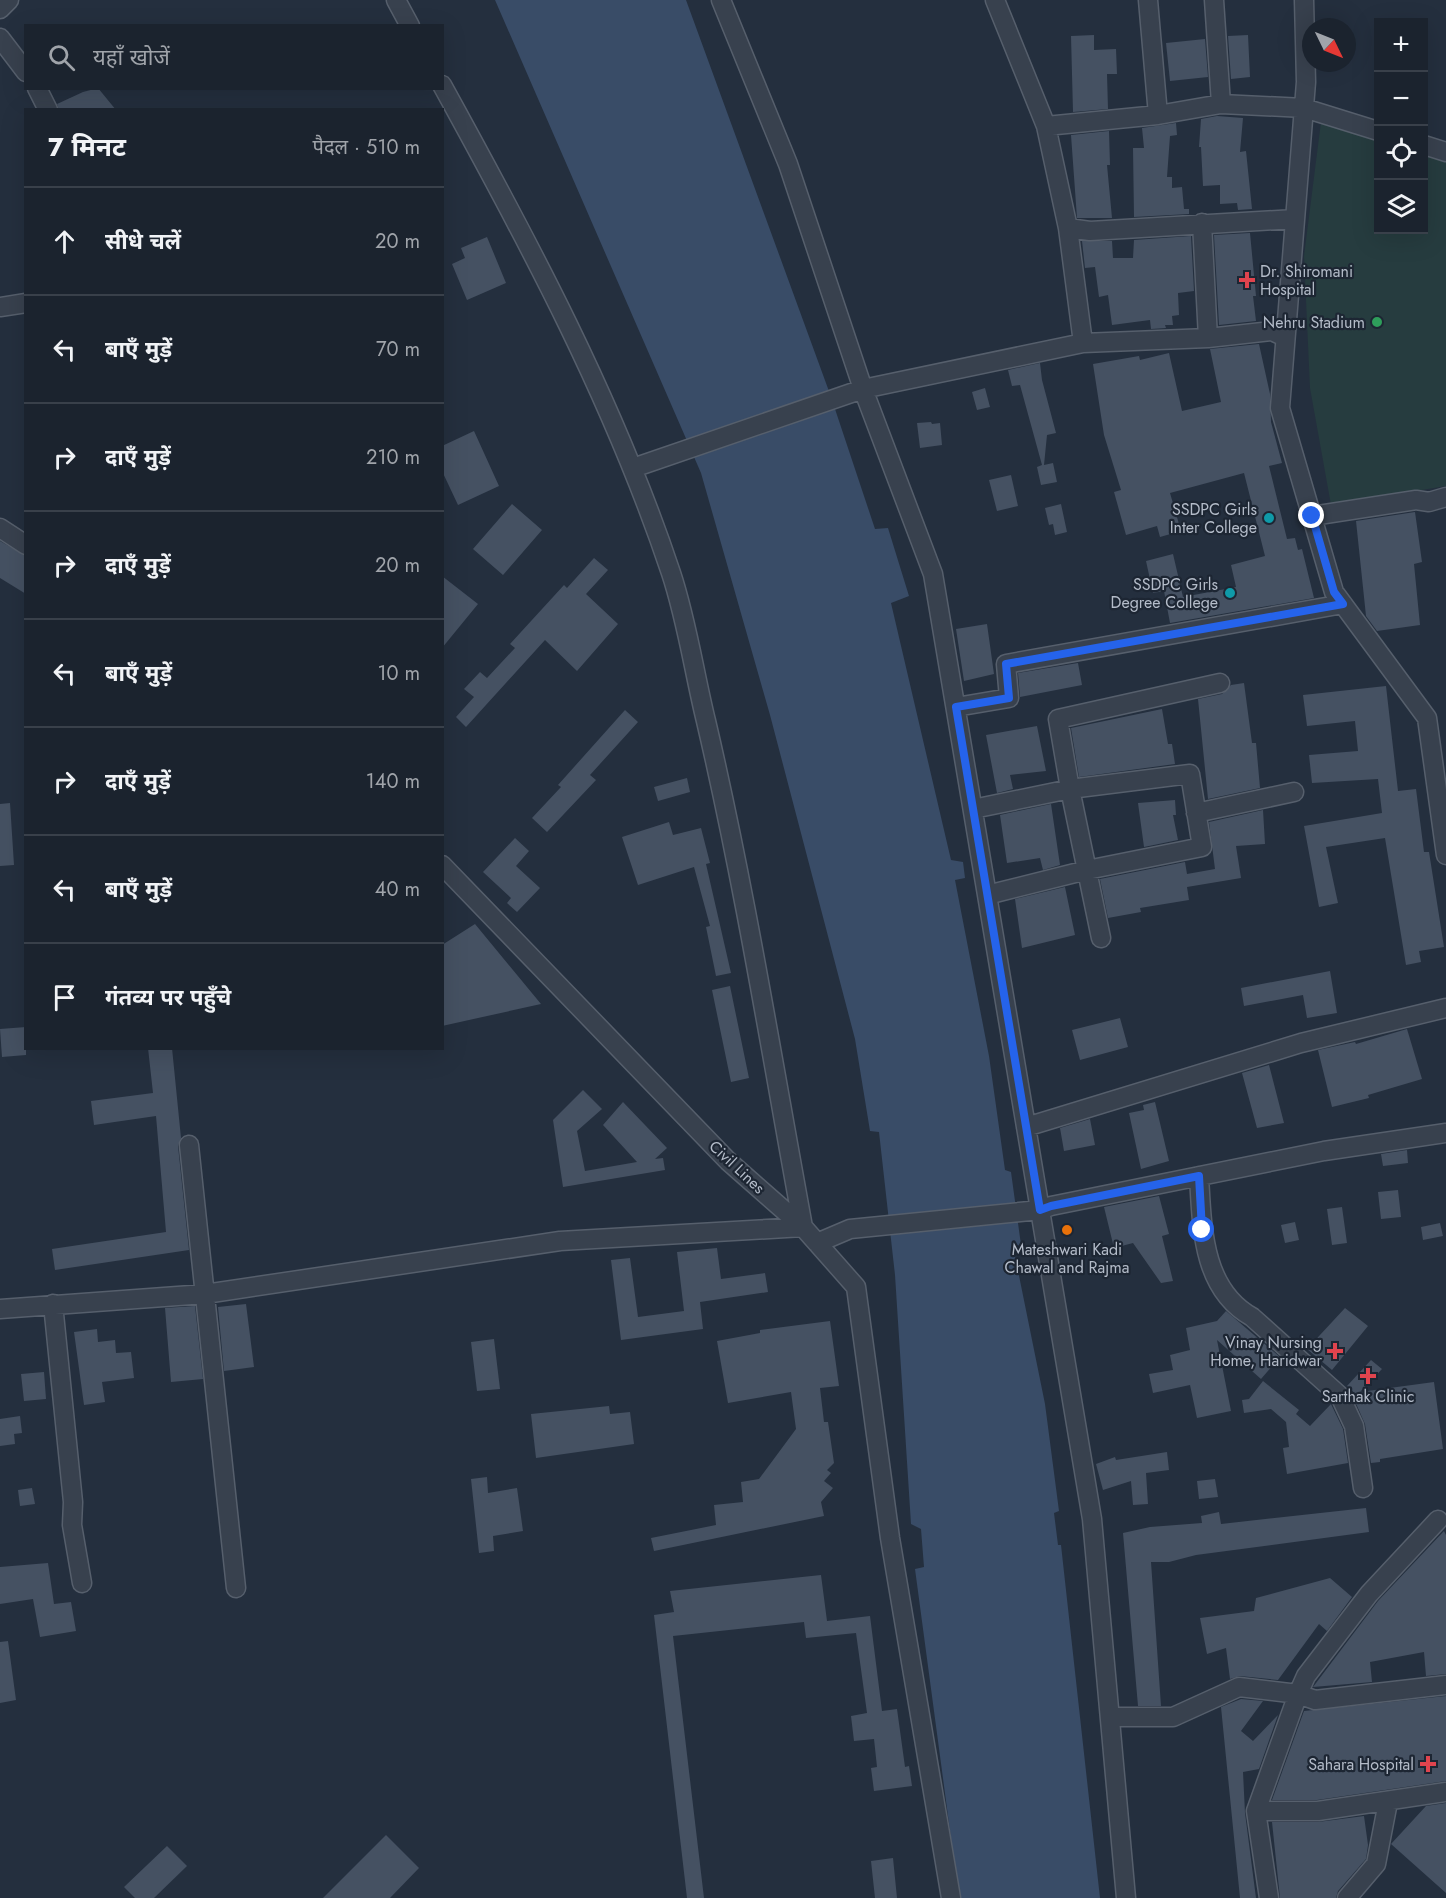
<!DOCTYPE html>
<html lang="hi">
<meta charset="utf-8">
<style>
:root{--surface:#1b232e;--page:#242b36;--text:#f1f3f6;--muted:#a0a4aa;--line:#39404a}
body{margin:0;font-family:Jost,"Noto Sans Devanagari",sans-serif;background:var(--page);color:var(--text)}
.controls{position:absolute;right:18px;top:18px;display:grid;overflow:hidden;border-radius:0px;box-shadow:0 6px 24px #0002}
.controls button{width:54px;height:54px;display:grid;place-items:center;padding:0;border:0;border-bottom:2px solid var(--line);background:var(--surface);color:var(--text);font:30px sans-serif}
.compass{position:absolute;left:1302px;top:18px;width:54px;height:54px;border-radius:50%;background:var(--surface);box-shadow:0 6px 24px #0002;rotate:133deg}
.stop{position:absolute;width:18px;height:18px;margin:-14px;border:4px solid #2563eb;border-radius:50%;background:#fff}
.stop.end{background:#2563eb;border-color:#fff;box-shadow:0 2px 6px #0008}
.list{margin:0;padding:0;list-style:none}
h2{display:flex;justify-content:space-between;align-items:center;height:78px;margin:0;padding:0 24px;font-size:26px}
h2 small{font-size:20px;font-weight:400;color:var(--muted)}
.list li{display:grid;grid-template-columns:39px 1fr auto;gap:18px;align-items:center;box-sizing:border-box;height:108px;padding:0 24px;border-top:2px solid var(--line)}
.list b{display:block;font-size:22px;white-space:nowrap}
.list em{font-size:20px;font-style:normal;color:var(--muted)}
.icon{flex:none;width:33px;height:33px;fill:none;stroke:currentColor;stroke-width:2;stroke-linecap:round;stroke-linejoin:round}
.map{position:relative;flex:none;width:1446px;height:1898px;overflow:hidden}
.search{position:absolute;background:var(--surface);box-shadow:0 6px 24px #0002;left:24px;top:24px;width:420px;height:66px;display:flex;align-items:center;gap:15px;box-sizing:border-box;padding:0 21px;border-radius:0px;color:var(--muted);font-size:22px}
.panel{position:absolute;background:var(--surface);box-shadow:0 6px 24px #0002;left:24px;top:108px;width:420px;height:942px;border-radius:0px}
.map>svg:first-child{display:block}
</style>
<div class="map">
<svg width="1446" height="1898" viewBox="0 0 1446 1898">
<rect width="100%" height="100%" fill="#242f3e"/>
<path fill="#263c3f" d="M1322 114 1378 133V230H1424V149L1446 157V486L1331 505 1310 388 1304 256Z"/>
<path fill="#394c67" d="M495 0H686L830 394 875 529 888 528 909 596 891 603 951 860 963 862 965 878 955 880 989 1056 1005 1170 1011 1172 1021 1245 1013 1246 1045 1404 1059 1511 1054 1513 1058 1545H1061L1100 1898H959L915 1569 924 1567 921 1529 911 1524 895 1275 879 1132 870 1131 855 1039 770 715 701 473Z"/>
<path fill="#455162" d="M1094 35V50L1116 49 1117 74H1107L1108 109 1073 112 1071 36Z
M1248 35 1250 77 1231 79 1228 36Z
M1205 39 1208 77 1170 81 1166 43Z
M98 88 116 110H59L57 104 83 92Z
M1217 116 1243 118 1240 152 1246 151 1252 209 1238 210 1237 203 1220 204V185L1203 186 1201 147H1199L1201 119Z
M1176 123 1177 135 1170 136 1167 177H1172V188L1182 187 1184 209H1189V214L1134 217 1133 148H1144L1142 128Z
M1109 131 1110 165H1107L1112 218H1077L1071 135Z
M1250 233 1256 296H1253L1256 321 1219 325 1214 235Z
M1191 236 1194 291 1178 293 1179 315 1172 316 1173 325H1165L1166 328 1151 329 1150 320 1112 325 1108 295 1099 297 1095 267 1085 268 1082 241H1112L1113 258H1133L1134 240Z
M487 237 506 283 467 300 452 264 465 258 461 248Z
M1259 344 1270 394 1271 422 1282 463 1269 466 1287 539 1295 538 1298 550 1302 549 1314 598 1170 623 1164 591 1153 593 1146 561 1173 554 1183 597 1236 587 1231 565 1265 556 1244 473 1170 493 1181 531 1160 537 1157 526 1126 535 1114 492 1121 490 1104 435 1093 364 1139 356 1140 360 1169 353 1182 411 1221 402 1210 349Z
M1040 363 1042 380 1056 433 1047 435 1044 465 1053 463 1057 482 1041 485 1037 467 1042 465 1020 385 1012 386 1008 370Z
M985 388 990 407 977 410 972 392Z
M931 422 932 424 940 423 942 445 920 448 917 423Z
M474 431 499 486 458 505 442 471V446Z
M1011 475 1018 506 997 511 989 480Z
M512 504 542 530 503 575 473 549Z
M1061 504 1067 532 1055 535 1053 524 1049 525 1045 508Z
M1415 512 1422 562 1414 564 1420 625 1377 631 1366 616 1356 521Z
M0 541 26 556V594L0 578Z
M594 558 608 570 586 594 618 624 577 671 545 640 466 727 456 717 474 697 464 689 480 672 487 678 515 648 510 644 564 585 567 588Z
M442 576 478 604 442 648Z
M987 624 994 674 964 681 956 629Z
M1078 663 1082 685 1020 697 1018 673Z
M1244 683 1252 743H1256L1260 788 1208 799 1198 699 1222 694 1231 685Z
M1386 686 1398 791 1416 789 1424 852H1429L1444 947 1419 951 1421 962 1406 965 1385 838 1326 847 1338 903 1319 907 1304 826 1382 813 1378 779 1312 783 1309 755 1358 751 1355 721 1307 726 1303 695Z
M1162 709 1168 744H1172L1175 764 1079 777 1071 728Z
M625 710 638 722 590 775 596 780 547 832 532 818 561 787 558 785Z
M1037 726 1046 771 1010 775 1013 789 997 793 986 735Z
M687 778 690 792 658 801 654 787Z
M1175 800 1176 815H1173L1178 840 1144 847 1138 803Z
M10 803 14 865 0 866V804Z
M1051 804 1060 865 1043 870 1040 858 1007 863 1000 815Z
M1263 810 1265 844 1236 846 1241 878 1187 887 1189 900 1140 908 1141 912 1108 918 1100 879 1185 862 1187 874 1215 869 1209 822Z
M669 822 673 835 701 828 710 863 706 864 731 973 716 976 706 927 710 926 694 867 638 885 622 837Z
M515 838 529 851 516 866 540 888 517 912 507 903 511 898 483 872Z
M1065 887 1075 935 1022 948 1015 899Z
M475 924 541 1004 442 1026V945Z
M1330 971 1337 1013 1307 1018 1303 995 1244 1006 1241 988Z
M730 986 749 1078 731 1082 712 990Z
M1120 1018 1128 1047 1080 1060 1072 1030Z
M26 1027V1055L2 1057 0 1029Z
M1407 1029 1422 1079 1368 1095 1369 1098 1332 1107 1318 1050 1355 1042 1356 1044Z
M148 1048H172L181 1138 178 1146 189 1250 55 1270 52 1249 166 1232 156 1116 94 1125 91 1101 153 1093Z
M1269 1065 1284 1123 1257 1128 1242 1073Z
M583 1090 602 1109 577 1131 585 1171 637 1162 603 1125 623 1102 667 1148 655 1159 663 1158 665 1170 563 1187 553 1120Z
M1155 1102 1169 1161 1141 1169 1129 1113 1144 1110 1143 1105Z
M1090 1119 1095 1145 1064 1151 1060 1128Z
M1407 1150 1408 1163 1383 1166 1381 1154Z
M1398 1190 1401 1217 1381 1219 1378 1192Z
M1159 1196 1169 1234 1162 1236 1173 1281 1161 1283 1133 1243 1114 1248 1104 1207Z
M1342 1207 1347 1243 1332 1245 1327 1209Z
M1295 1222 1299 1240 1285 1243 1281 1225Z
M1440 1223 1443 1236 1423 1240 1421 1227Z
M717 1248 721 1279 765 1273 768 1292 700 1302 703 1329 621 1340 611 1260 630 1258 638 1317 684 1311 677 1252Z
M246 1304 254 1367 224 1371 218 1307Z
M195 1306 203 1379 171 1382 165 1308Z
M1345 1308 1368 1326 1332 1370 1307 1349Z
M1226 1311 1280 1357 1261 1379 1217 1340 1231 1411 1197 1418 1190 1385 1153 1393 1149 1374 1173 1370 1170 1355 1190 1350 1186 1328 1217 1321Z
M830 1321 839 1386 820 1388 824 1422H828L834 1463 827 1470 831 1473 824 1481 833 1488 821 1502 824 1516 654 1551 651 1538 716 1525 714 1505 743 1502 741 1482 759 1479 796 1429 791 1392 728 1403 717 1341 760 1333V1330Z
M97 1329 98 1342 115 1340 116 1353 131 1352 134 1378 102 1382 105 1402 84 1405 74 1332Z
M494 1339 500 1389 477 1391 471 1342Z
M1371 1360 1382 1369 1360 1392 1434 1382 1443 1449 1380 1459V1462L1371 1463 1365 1424 1354 1399 1360 1398 1347 1386Z
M44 1372 46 1399 24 1401 21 1374Z
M1263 1381 1299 1410 1296 1414 1310 1426 1331 1404 1343 1429 1348 1463 1287 1474 1283 1448 1289 1447 1286 1422 1271 1409 1244 1413 1242 1400 1249 1399Z
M609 1406 610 1414 630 1412 634 1444 536 1458 531 1414Z
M20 1416 22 1433 14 1434 15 1444 0 1446V1419Z
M1167 1452 1169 1470 1146 1473 1148 1504 1133 1505 1131 1481 1103 1490 1096 1464 1115 1457 1116 1460Z
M487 1477 488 1493 517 1488 523 1531 493 1536 494 1551 479 1553 471 1479Z
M1215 1479 1218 1497 1199 1499 1197 1481Z
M32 1488 35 1504 20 1506 18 1490Z
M1366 1508 1369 1532 1196 1555 1169 1562H1151L1161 1706H1138L1123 1533 1150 1527 1202 1523 1201 1516 1219 1512 1221 1524Z
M1444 1531 1446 1535V1674L1426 1676 1424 1652 1370 1662 1372 1682 1313 1687 1378 1601Z
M48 1563 54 1604 71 1602 76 1631 40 1637 33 1599 0 1604V1567Z
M821 1575 827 1621 870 1616 882 1711 897 1709 905 1767 909 1766 912 1786 874 1791 871 1768 877 1767 874 1739 854 1741 851 1716 867 1713 856 1633 806 1638 804 1622 673 1636 704 1898H687L654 1615 674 1612 670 1591Z
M1330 1578 1352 1597 1327 1631 1319 1624 1278 1680 1240 1676 1230 1679 1226 1648 1207 1654 1200 1618 1254 1611 1256 1598Z
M8 1641 16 1700 0 1703V1642Z
M1446 1696V1781L1317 1800H1272L1304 1711Z
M1241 1699 1263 1701 1241 1731 1253 1741 1278 1715 1259 1769 1243 1772 1245 1813 1256 1898H1240L1221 1707Z
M1446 1803V1893L1391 1844 1426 1806Z
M1364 1816 1368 1845 1366 1859 1338 1891 1336 1898H1280L1272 1822H1318Z
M386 1835 419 1868 390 1898H323Z
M167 1846 187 1866 154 1898H135L124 1887Z
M893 1858 897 1898H875L871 1861Z"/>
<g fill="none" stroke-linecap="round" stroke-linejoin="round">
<g stroke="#565f6c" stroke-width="21">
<path id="minor" d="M396 0 410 26
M721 0 788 164 863 389 933 574 1092 1519 1126 1898
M995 0 1046 126 1068 228 1083 343
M1148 0 1158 115
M1214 0 1221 104
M1304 0 1306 82 1280 408 1334 592 1427 718 1446 855
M0 9 9 0
M0 38 26 72
M37 88 48 110
M1046 126 1158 115 1221 104 1304 108 1378 131
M1424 145 1446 152
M1202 223 1208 338
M1068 228 1090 231 1295 219
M0 307 26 303
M633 468 863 389 1083 343 1208 338 1272 331 1285 337
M1312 516 1416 500 1429 502 1446 497
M0 528 26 545
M956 707 1009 698 1006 664 1343 604
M973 809 1070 789 1058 719 1220 683
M1196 813 1294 792
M442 865 728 1161 803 1227 856 1287 890 1538 951 1898
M995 893 1087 870 1202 847 1190 774 1070 789 1101 938
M1026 1127 1301 1043 1446 1008
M189 1145 236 1588
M1199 1176C1202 1227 1202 1289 1252 1317L1340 1396 1354 1426 1363 1488
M817 1243 850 1229 1040 1210 1051 1206 1324 1151 1446 1133
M53 1304 73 1502 72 1525 82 1583
M0 1309 205 1294 560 1241 803 1227C772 1058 745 888 706 721 694 672 687 621 671 573 614 402 529 243 442 85
M1110 1717H1173L1239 1687 1298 1694 1315 1700 1446 1685
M1256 1811H1318L1446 1792
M1269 1898 1256 1811 1298 1694 1306 1676 1369 1594 1438 1520
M1347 1898 1376 1864 1388 1802"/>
</g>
<use href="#minor" stroke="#38414e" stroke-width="18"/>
</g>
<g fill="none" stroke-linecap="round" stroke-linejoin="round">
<path stroke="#2563eb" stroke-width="8" d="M1202 1230 1199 1176 1051 1206 1040 1210 956 707 1009 698 1006 664 1343 604 1334 592 1312 516"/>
</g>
<g fill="#e0444e" stroke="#1d2633" stroke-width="2">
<path d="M1244 271h6v6h6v6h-6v6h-6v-6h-6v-6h6z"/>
<path d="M1332 1342h6v6h6v6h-6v6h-6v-6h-6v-6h6z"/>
<path d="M1365 1367h6v6h6v6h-6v6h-6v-6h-6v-6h6z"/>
<path d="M1425 1755h6v6h6v6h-6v6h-6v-6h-6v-6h6z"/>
</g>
<circle fill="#2e9e5b" stroke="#1d2633" stroke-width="2" cx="1377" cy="322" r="6"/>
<g fill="#0f9aa8" stroke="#1d2633" stroke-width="2">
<circle cx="1269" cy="518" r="6"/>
<circle cx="1230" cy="593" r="6"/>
</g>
<circle fill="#e8710a" stroke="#1d2633" stroke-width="2" cx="1067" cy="1230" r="6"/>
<g text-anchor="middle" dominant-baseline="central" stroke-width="4.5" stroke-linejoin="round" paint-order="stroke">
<g font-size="16" fill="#b4bcc9" stroke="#1d2633" text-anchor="end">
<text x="1260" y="271" text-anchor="start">Dr. Shiromani<tspan x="1260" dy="18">Hospital</tspan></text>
<text x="1365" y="322">Nehru Stadium</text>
<text x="1257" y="509">SSDPC Girls<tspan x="1257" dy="18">Inter College</tspan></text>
<text x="1218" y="584">SSDPC Girls<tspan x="1218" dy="18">Degree College</tspan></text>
<text x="1067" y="1249" text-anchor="middle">Mateshwari Kadi<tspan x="1067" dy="18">Chawal and Rajma</tspan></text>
<text x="1322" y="1342">Vinay Nursing<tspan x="1322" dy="18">Home, Haridwar</tspan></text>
<text x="1368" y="1396" text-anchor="middle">Sarthak Clinic</text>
<text x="1414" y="1764">Sahara Hospital</text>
</g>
<g font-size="16" fill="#b4bcc9" stroke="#1d2633">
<text transform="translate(737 1167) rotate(43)">Civil Lines</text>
</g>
</g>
</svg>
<div class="controls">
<button>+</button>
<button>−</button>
<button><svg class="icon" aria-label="locate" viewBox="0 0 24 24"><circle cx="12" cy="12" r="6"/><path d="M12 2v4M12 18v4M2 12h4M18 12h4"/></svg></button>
<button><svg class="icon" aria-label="layers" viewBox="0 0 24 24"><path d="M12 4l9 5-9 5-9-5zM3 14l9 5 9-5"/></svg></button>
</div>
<svg class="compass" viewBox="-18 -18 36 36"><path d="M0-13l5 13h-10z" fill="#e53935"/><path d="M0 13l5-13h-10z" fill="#a0a4aa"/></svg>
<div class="stop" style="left:1202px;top:1230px"></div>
<div class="stop end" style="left:1312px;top:516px"></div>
<div class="search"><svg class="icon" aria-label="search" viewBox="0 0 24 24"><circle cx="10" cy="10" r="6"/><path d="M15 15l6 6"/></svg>यहाँ खोजें</div>
<section class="panel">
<h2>7 मिनट<small>पैदल · 510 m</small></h2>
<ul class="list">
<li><svg class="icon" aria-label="ahead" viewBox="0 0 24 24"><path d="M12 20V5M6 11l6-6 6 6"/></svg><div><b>सीधे चलें</b></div><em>20 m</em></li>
<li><svg class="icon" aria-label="left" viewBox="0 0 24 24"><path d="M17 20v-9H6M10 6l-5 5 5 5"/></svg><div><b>बाएँ मुड़ें</b></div><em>70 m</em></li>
<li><svg class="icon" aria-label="right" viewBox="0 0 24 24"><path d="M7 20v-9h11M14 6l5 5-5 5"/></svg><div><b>दाएँ मुड़ें</b></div><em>210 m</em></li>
<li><svg class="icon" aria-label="right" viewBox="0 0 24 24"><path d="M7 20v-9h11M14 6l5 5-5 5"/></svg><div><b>दाएँ मुड़ें</b></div><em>20 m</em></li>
<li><svg class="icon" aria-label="left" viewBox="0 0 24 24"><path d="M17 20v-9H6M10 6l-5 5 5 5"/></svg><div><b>बाएँ मुड़ें</b></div><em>10 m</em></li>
<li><svg class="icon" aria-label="right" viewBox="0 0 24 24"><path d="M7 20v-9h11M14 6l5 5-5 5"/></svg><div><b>दाएँ मुड़ें</b></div><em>140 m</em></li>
<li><svg class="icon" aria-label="left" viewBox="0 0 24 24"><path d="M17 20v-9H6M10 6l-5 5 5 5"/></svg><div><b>बाएँ मुड़ें</b></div><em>40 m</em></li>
<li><svg class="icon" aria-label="arrive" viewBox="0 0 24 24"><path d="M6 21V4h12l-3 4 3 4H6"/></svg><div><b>गंतव्य पर पहुँचे</b></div></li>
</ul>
</section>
</div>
